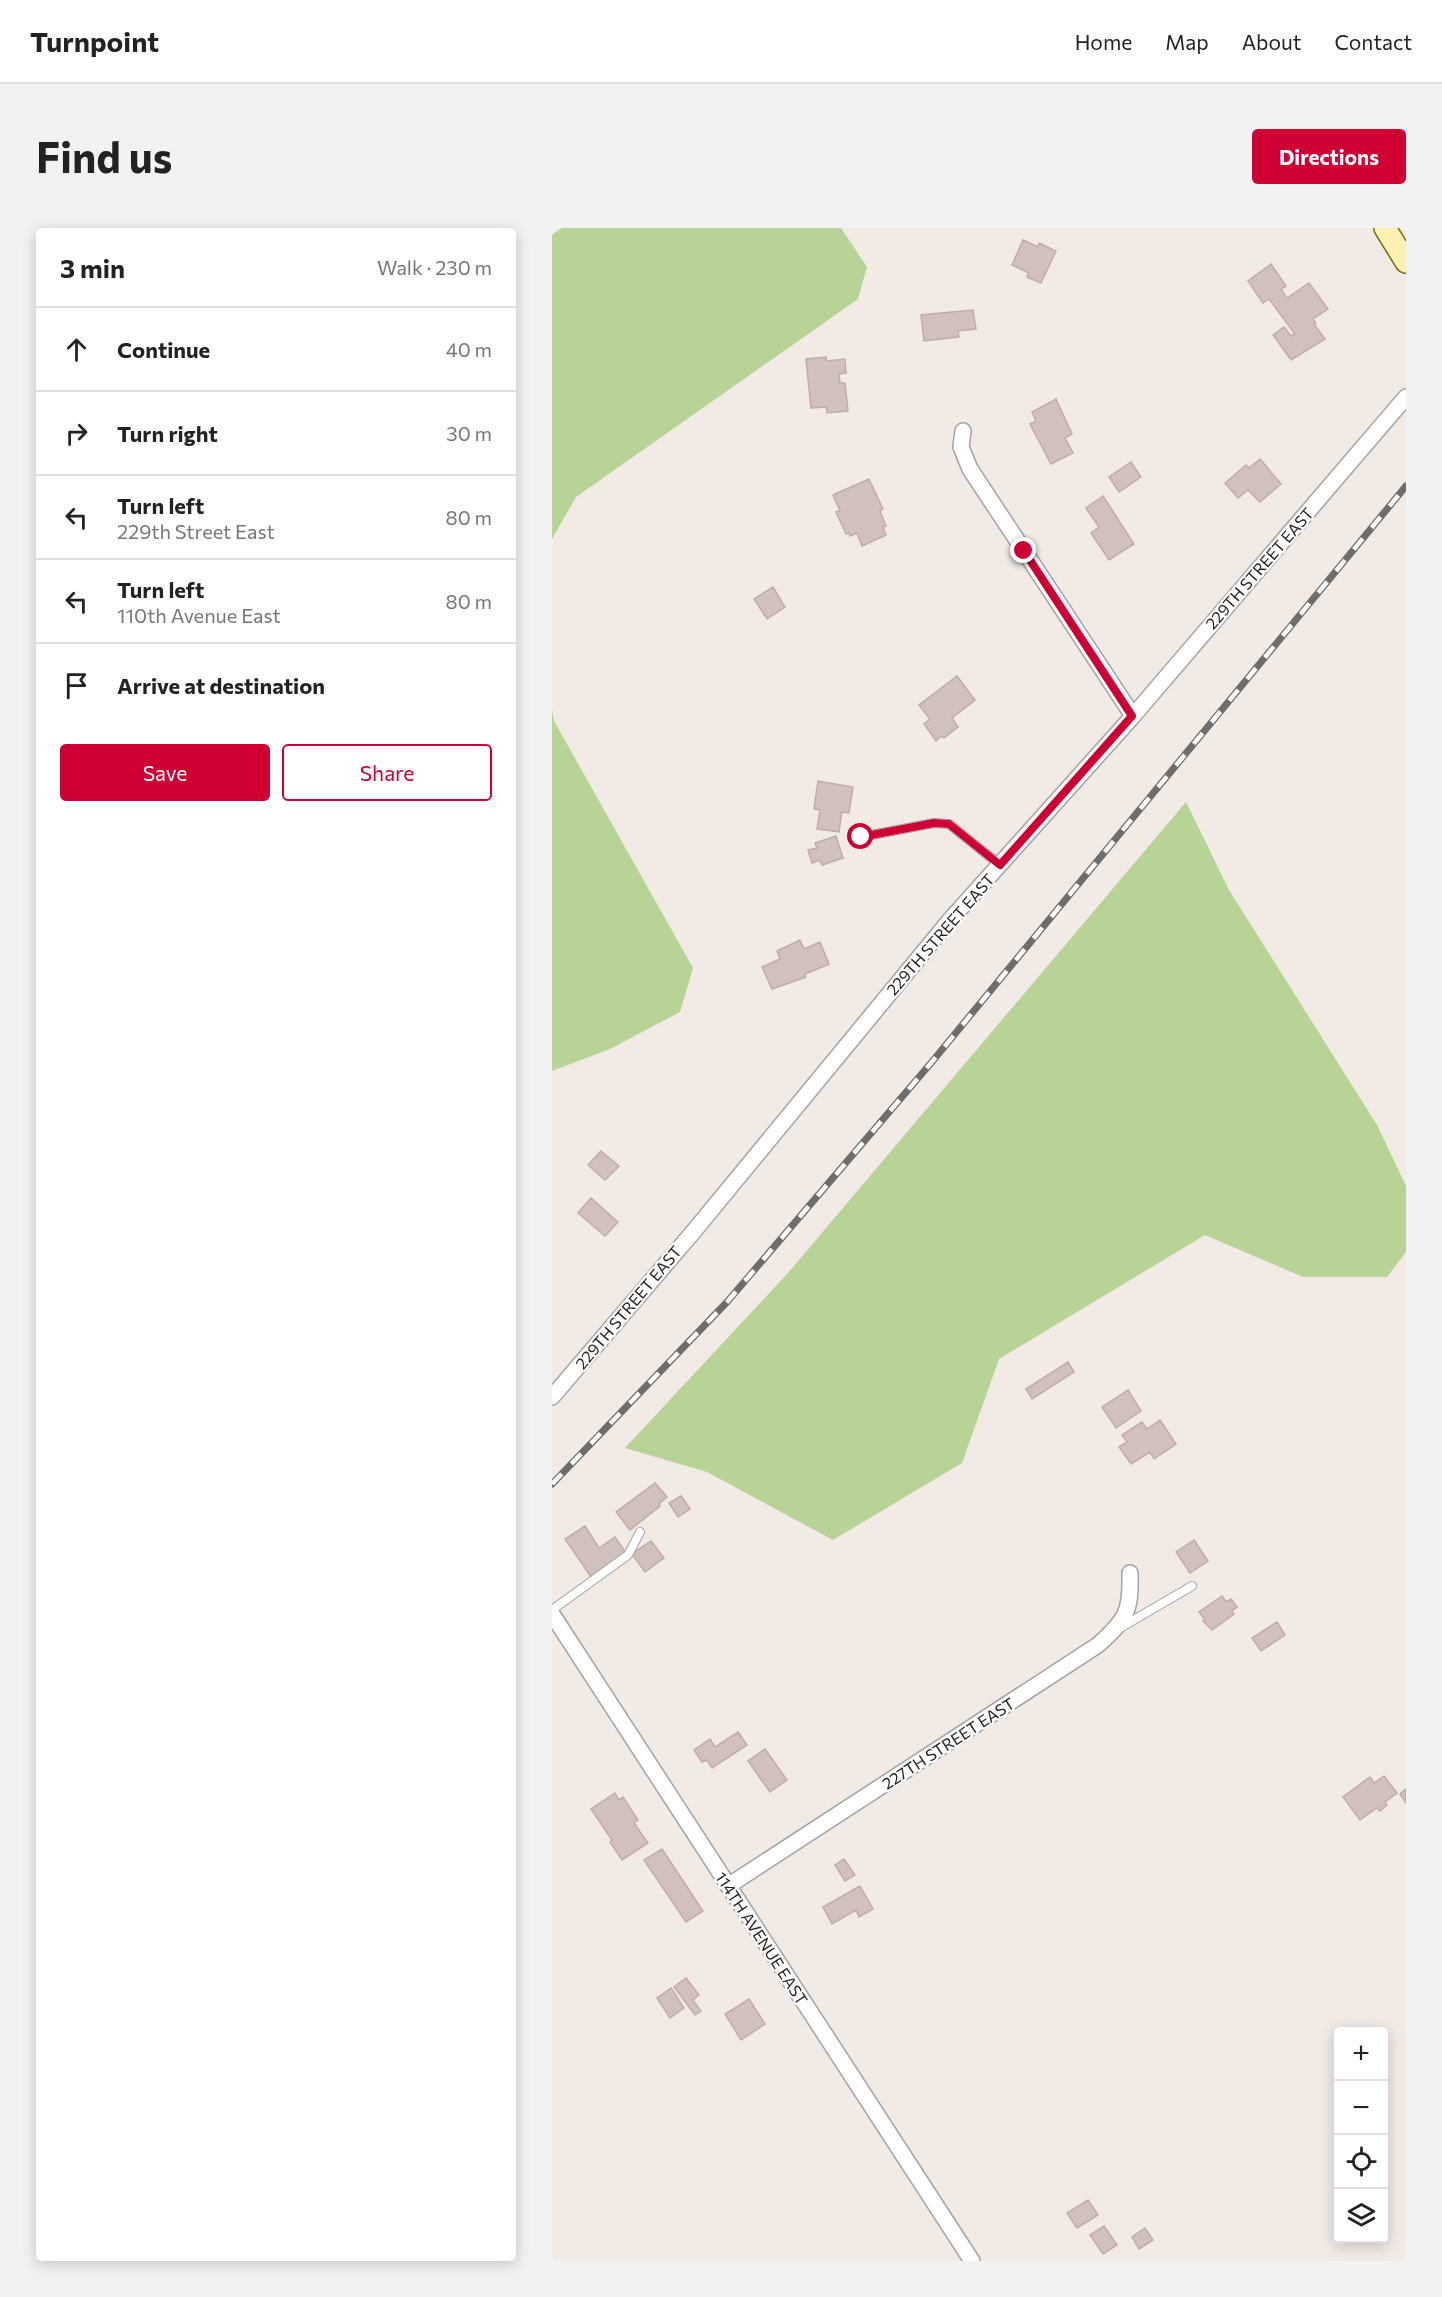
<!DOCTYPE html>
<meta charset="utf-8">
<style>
:root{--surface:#fff;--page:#f2f2f2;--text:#222;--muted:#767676;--line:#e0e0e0;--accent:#ce0033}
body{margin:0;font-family:Commissioner,sans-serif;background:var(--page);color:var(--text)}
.controls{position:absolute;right:18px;bottom:18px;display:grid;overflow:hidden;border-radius:6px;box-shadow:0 3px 15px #0003}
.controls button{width:54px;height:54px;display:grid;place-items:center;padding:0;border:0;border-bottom:2px solid var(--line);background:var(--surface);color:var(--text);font:30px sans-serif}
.stop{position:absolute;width:18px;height:18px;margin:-14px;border:4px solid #ce0033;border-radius:50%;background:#fff}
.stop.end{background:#ce0033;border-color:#fff;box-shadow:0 2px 6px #0008}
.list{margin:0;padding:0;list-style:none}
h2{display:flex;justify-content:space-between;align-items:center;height:78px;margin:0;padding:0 24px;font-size:26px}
h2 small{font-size:20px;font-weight:400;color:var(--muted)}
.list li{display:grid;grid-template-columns:39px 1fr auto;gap:18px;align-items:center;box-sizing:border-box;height:84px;padding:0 24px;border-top:2px solid var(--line)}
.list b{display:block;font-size:22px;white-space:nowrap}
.list p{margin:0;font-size:20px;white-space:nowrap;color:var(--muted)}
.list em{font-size:20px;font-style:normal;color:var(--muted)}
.actions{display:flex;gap:12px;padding:18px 24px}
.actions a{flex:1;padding:14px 0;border:2px solid var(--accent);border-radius:6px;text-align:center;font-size:21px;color:var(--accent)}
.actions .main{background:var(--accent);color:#fff}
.icon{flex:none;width:33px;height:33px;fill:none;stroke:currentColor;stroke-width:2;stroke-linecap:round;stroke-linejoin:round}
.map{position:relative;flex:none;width:854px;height:2033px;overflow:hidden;border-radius:6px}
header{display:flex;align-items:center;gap:36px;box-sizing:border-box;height:84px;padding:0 30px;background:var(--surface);border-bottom:2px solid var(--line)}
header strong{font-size:28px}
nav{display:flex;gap:33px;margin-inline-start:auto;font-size:21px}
.intro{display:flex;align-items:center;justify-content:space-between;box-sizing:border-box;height:144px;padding:0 36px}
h1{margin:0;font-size:42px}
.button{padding:15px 27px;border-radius:6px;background:var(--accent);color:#fff;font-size:21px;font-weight:700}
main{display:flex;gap:36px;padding:0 36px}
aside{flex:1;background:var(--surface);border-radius:6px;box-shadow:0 3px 15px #0003}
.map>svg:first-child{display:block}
</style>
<header>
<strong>Turnpoint</strong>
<nav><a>Home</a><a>Map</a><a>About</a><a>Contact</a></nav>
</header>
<div class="intro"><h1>Find us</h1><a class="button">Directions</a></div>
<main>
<aside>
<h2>3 min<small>Walk · 230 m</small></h2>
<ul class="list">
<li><svg class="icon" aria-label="ahead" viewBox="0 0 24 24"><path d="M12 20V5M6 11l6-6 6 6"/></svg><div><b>Continue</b></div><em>40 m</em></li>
<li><svg class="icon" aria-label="right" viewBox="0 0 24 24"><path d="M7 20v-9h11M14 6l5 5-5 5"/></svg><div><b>Turn right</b></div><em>30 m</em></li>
<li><svg class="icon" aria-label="left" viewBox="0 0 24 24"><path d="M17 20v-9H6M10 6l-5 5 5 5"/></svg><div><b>Turn left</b><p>229th Street East</p></div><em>80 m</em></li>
<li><svg class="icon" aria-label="left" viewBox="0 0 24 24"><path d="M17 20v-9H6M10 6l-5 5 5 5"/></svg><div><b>Turn left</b><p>110th Avenue East</p></div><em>80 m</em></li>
<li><svg class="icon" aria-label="arrive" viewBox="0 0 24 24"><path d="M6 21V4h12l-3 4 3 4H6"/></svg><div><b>Arrive at destination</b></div></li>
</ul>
<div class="actions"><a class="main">Save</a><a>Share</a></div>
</aside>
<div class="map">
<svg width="854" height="2033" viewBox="0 0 854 2033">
<rect width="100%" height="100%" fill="#f1eae5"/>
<path fill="#b7d496" d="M10 0H289L315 39 306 71 24 269 0 311V7Z
M0 482 2 493 141 740 128 784 58 821 0 843Z
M634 574 677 662 825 897 854 958V1024L835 1049H751L653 1007 447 1131 410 1235 281 1312 155 1244 73 1220 236 1045Z"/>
<path fill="#d1c1bd" stroke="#c4aba6" stroke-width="1.5" d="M471 12 486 19 487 15 504 23 489 55 475 49 477 45 460 37Z
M719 36 734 58 729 61 735 70 757 55 776 81 761 91 764 95 762 96 773 111 739 132 721 107 732 99 739 108 743 106 717 71 711 75 696 53Z
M421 82 424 101 406 103 407 109 372 113 369 87Z
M274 129 275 133 293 131 294 145 287 146 288 155H293L296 183 275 185 274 179 259 180 254 131Z
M504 171 520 206 513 210 521 225 499 236 478 196 484 193 480 184Z
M708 231 729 256 708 274 696 262 686 270 673 255 694 237 697 240Z
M579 234 589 249 567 264 557 249Z
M317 251 331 281 328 283 334 298 331 299 334 307 310 318 305 305 298 308 297 305 294 306 284 284 288 283 281 267Z
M551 268 582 316 557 332 539 305 547 299 534 280Z
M221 359 233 379 215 391 202 371Z
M405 448 423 472 400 490 406 499 392 510 390 508 384 513 372 496 378 491 367 477Z
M266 553 301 559 297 585 290 584 287 604 265 601 268 582 262 581Z
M284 608 291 630 270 637 268 632 260 635 256 622 265 620 263 615Z
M248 712 252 721 268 714 277 736 253 746 254 749 220 761 210 739 228 731 225 723Z
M49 923 67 938 53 952 36 937Z
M39 970 66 994 53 1008 26 985Z
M516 1134 522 1144 480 1171 474 1161Z
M576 1162 589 1183 564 1200 550 1179Z
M608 1192 624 1216 602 1231 598 1224 579 1236 567 1219 575 1214 570 1207 590 1194 595 1201Z
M103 1255 115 1269 107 1276 108 1278 78 1302 64 1284Z
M129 1268 138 1281 126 1289 117 1275Z
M33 1298 47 1320 63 1309 74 1325 39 1349 13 1311Z
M642 1312 656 1333 638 1345 624 1324Z
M99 1313 112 1330 93 1344 80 1326Z
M670 1368 674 1374 679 1371 685 1379 680 1383 682 1386 660 1402 651 1393 653 1392 647 1384Z
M725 1394 733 1407 709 1423 700 1410Z
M186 1504 195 1517 160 1540 155 1532 150 1534 142 1522 158 1511 163 1519Z
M213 1521 235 1552 218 1564 196 1533Z
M832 1548 845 1565 833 1574 835 1577 828 1583 825 1580 808 1592 791 1569 818 1549 822 1555Z
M854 1561V1575L848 1566Z
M63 1565 67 1572 71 1569 86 1592 82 1595 96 1615 70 1632 58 1614 60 1612 39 1581Z
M110 1621 151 1683 134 1694 92 1632Z
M292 1631 303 1647 293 1653 283 1637Z
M308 1658 321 1681 307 1689 304 1682 280 1696 271 1679Z
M134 1750 147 1767 141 1772 149 1783 143 1787 122 1759Z
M119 1760 132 1780 118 1790 105 1770Z
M197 1771 213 1796 189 1812 173 1786Z
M536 1972 546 1987 525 2000 515 1985Z
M552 1998 565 2017 551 2026 538 2007Z
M593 2000 601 2012 587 2021 580 2009Z"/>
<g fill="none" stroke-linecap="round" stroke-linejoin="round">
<g stroke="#a3a3a3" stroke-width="10">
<path id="lane" d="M309 609 382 595 397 596 448 637
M0 1382 76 1327 88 1304
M568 1400 640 1358"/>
</g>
<g stroke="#a3a3a3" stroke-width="18">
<path id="street" d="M411 203 409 219 418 241 581 488
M0 1169 142 1003 398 692 581 488 854 169
M0 1386 420 2033
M176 1658 546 1417C575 1391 579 1383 578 1345"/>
</g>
<g stroke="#7c6b00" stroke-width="24">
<path id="secondary" d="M833 0 854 34"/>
</g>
<use href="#lane" stroke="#fff" stroke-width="8"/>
<use href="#street" stroke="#fff" stroke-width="15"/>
<use href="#secondary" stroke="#fff0b4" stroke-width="21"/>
<g stroke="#6d6d6d" stroke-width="7">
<path id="rail" d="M0 1256 175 1074 379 835 854 258"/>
</g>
<use href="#rail" stroke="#fff" stroke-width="4.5" stroke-dasharray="14" stroke-linecap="butt"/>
</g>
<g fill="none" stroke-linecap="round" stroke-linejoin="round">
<path stroke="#ce0033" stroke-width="8" d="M309 609 382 595 397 596 448 637 580 488 472 323"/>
</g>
<g text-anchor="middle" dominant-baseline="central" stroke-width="4.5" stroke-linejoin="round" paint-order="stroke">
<g font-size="16" fill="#1f1f1f" stroke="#fff">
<text transform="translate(707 340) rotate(-49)">229TH STREET EAST</text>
<text transform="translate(388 706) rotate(-49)">229TH STREET EAST</text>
<text transform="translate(76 1079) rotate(-50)">229TH STREET EAST</text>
<text transform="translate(396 1515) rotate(-33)">227TH STREET EAST</text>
<text transform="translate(210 1710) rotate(57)">114TH AVENUE EAST</text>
</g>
</g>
</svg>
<div class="controls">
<button>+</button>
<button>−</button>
<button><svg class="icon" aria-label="locate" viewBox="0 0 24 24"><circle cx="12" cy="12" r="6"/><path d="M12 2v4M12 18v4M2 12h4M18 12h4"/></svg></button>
<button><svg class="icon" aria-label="layers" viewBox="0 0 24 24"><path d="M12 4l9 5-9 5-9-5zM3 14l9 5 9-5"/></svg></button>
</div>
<div class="stop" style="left:309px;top:609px"></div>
<div class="stop end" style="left:472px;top:323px"></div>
</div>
</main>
